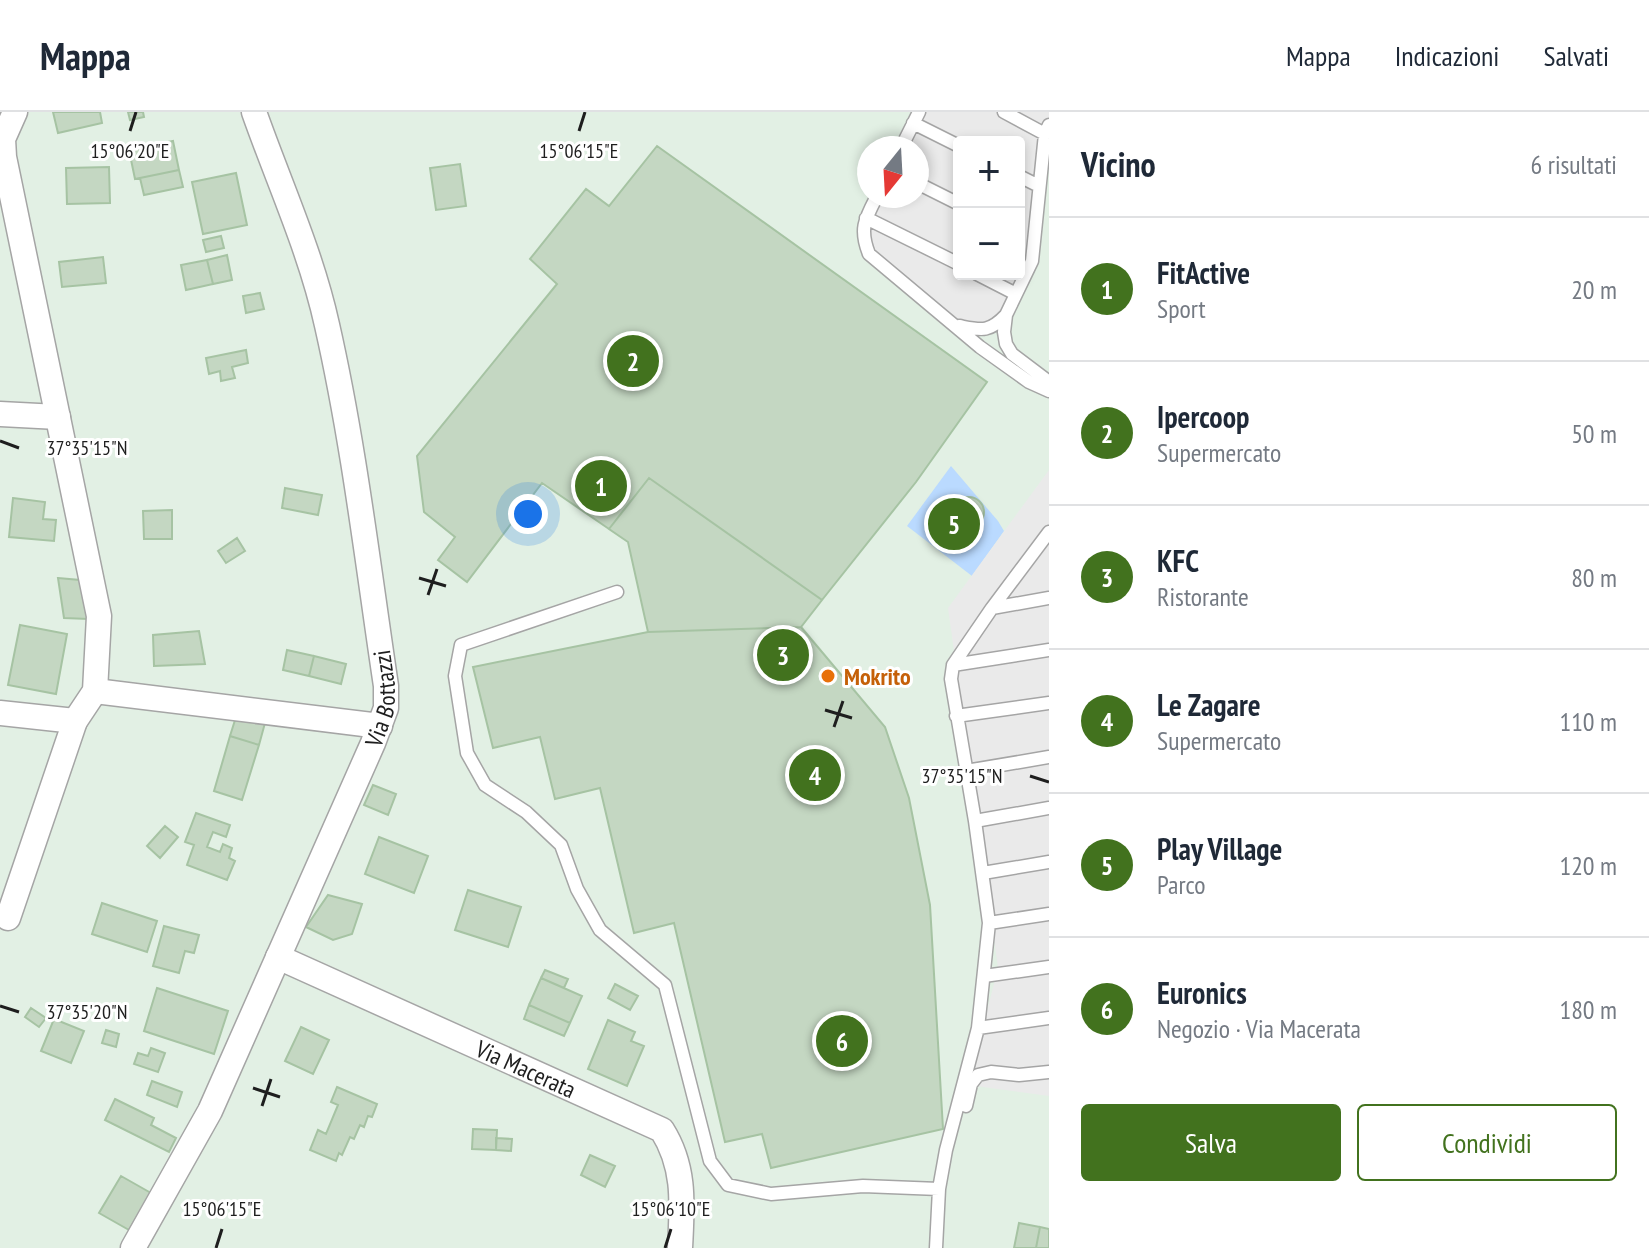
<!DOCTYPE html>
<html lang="it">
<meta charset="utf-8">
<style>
:root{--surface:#fff;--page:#f2f2f3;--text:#1f2937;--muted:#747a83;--line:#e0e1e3;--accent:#42721e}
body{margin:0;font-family:"PT Sans Narrow",sans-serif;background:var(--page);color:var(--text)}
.controls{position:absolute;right:24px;top:24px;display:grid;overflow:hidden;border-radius:8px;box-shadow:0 4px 12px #0003}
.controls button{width:72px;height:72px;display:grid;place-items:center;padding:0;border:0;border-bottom:2px solid var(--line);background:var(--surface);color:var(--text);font:40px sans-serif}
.compass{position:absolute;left:857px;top:24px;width:72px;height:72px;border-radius:50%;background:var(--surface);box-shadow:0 4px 12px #0003;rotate:198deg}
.you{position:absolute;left:528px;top:402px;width:28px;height:28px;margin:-20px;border:6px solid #fff;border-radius:50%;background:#1a73e8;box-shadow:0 0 0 12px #1a73e833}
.badge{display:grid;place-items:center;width:52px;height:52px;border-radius:50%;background:var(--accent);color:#fff;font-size:26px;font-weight:700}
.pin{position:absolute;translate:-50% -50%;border:4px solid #fff;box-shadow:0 2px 8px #0006}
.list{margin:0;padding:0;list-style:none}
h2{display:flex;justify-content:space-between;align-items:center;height:104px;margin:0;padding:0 32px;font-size:34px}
h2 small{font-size:26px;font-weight:400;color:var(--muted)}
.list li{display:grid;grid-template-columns:52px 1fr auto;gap:24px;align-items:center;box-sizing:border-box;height:144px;padding:0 32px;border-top:2px solid var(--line)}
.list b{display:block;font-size:30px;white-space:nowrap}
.list p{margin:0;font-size:26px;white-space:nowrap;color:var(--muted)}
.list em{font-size:26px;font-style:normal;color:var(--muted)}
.actions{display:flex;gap:16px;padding:24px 32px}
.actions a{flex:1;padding:18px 0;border:2px solid var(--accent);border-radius:8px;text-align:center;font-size:28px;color:var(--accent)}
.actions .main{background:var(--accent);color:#fff}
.map{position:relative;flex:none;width:1049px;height:1136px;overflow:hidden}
header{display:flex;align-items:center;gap:48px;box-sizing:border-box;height:112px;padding:0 40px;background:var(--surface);border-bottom:2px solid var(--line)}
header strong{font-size:38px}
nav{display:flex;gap:44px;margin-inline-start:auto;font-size:28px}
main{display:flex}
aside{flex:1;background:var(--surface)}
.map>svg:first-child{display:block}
</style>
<header>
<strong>Mappa</strong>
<nav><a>Mappa</a><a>Indicazioni</a><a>Salvati</a></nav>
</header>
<main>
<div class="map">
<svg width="1049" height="1136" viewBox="0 0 1049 1136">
<rect width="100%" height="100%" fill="#e2f0e4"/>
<path fill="#badaff" d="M951 354 998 409 1004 419 972 464 907 414Z"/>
<path fill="#eaeaea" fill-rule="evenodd" d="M919 0H1049V13L1034 130 997 212 956 213 869 142 866 106 877 84H917V36H901ZM959 30H1019V162H959Z
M1049 358V984L968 973 998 856 948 496Z"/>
<path fill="#c4d7c2" stroke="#a6c3a3" stroke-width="2" d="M53 0H100L102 11 58 21Z
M128 0H143L144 5 130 8Z
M173 29 179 58 135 67 129 38Z
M657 34 987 270 916 370 822 488 649 366 609 417 542 371 467 470 438 448 455 425 424 400 417 344 557 172 530 147 586 77 609 94Z
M460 52 466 94 436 98 430 56Z
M109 55 110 91 67 92 66 56Z
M179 58 183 75 144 83 140 66Z
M236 61 247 113 203 122 192 70Z
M221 124 224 136 206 140 203 128Z
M227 143 232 168 213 172 207 148Z
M103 145 106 171 62 175 59 150Z
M207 148 213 172 186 178 181 153Z
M260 181 264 197 246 201 243 184Z
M246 238 248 251 232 255 235 266 221 269 220 259 209 262 206 246Z
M649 366 822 488 801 515 648 520 628 430 609 417Z
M285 376 322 383 318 403 282 396Z
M954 400a15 15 0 1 1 30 0a15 15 0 1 1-30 0Z
M13 386 45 390 43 407 56 408 54 429 9 425Z
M172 398V427H144L143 399Z
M237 426 245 439 226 451 218 439Z
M58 466 80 468 88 507 64 506Z
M20 513 67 522 56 582 8 573Z
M801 515 885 615 909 686 930 793 943 1017 771 1056 762 1022 725 1030 674 811 634 821 600 676 555 687 540 625 493 636 473 555 648 520Z
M199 519 205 552 154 554 153 523Z
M287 538 314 544 309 564 283 558Z
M314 544 346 552 341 572 309 564Z
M235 608 265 611 259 633 230 624Z
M230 624 259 633 242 688 214 679Z
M373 673 396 682 388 703 364 693Z
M196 701 230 713 226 725 213 720 207 735 220 740 223 732 232 736 229 746 235 749 227 768 187 753 194 733 185 730Z
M165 714 178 725 160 746 147 734Z
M379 725 428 744 414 781 365 762Z
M468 778 521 795 508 835 455 818Z
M328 783 362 792 352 822 333 828 306 815Z
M102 791 157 809 147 840 92 822Z
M164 814 199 823 194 841 185 839 179 861 153 854Z
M545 858 568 867 564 876 541 866Z
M541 866 582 884 570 911 529 893Z
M615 872 638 884 630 898 608 886Z
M157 876 228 899 214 942 144 919Z
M529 893 570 911 564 924 524 907Z
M31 896 46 906 39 915 25 905Z
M54 907 84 919 71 951 41 939Z
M608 908 635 920 631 929 644 934 627 974 588 957Z
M301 915 329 928 313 962 285 949Z
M106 918 119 922 116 935 102 931Z
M151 936 165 941 158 960 134 952 138 941 148 944Z
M152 969 182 980 177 995 147 983Z
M337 975 377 992 372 1005 368 1004 364 1015 360 1013 354 1027 350 1025 342 1043 339 1041 336 1049 310 1038 318 1018 326 1022 338 993 331 990Z
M115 987 154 1006 151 1013 176 1026 169 1040 105 1008Z
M473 1017 497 1018 496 1038 472 1037Z
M496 1026 512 1027 511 1039 496 1038Z
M590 1043 615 1054 605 1075 581 1063Z
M121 1064 151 1081 129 1118 99 1101Z
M1019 1111 1040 1115 1036 1136H1014Z
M1040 1115 1049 1117V1136H1036Z"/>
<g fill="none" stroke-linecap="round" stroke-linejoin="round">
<g stroke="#a5a5a5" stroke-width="15">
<path id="service" d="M1004 0 1045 22
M913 11 959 34
M1049 13 1045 22 1032 149 1006 203 1004 220 1006 232 1012 242 1049 270
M901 36 919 0
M1019 64 1039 74
M917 71 959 92
M877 84C865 107 859 117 869 142L980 235 1029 270 1049 279
M866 106 959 152
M977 162 1016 182
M959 214C981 218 989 221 1006 203
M617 480 461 533 455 564 467 641 485 673 526 700 561 733 577 777 600 818 665 873 710 1049 728 1073 771 1082 863 1074 939 1077
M992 496 1049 486
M953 553 1049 538
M956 604 1049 591
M966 659 1049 645
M975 709 1049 696
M983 761 1049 750
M989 811 1049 802
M984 864 1049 855
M978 916 1049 906
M966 994 971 972 978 963 991 960 1019 963 1049 960
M936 1136 939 1077 946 1038 978 916 989 811 975 709 951 567 953 553 992 496 1049 420"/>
</g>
<g stroke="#a5a5a5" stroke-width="27">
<g id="minor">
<path d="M0 302 58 305"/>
<path d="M95 579 380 614"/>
<path d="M0 601 75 609"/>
<path d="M8 806 75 609 95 579 99 504 4 45 3 27 15 0"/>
<path id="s1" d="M278 845 662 1018C686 1056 682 1094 680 1136"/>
<path id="s2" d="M133 1136 210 999 373 631 386 596V574C368 454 354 332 327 213 311 140 279 71 254 0"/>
</g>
</g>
<use href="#service" stroke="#fff" stroke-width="12"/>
<use href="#minor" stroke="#fff" stroke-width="24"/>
</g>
<path fill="none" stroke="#1e1e1e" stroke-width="3" d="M130 19 136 0M579 19 585 0M0 329 19 336M419 466 446 474M428 483 437 457M825 598 852 606M834 615 843 589M1030 664 1049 670M0 894 19 900M253 976 280 985M262 994 271 967M216 1136 222 1117M665 1136 671 1117"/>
<circle fill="#e8710a" stroke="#fff" stroke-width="3" cx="828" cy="564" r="8"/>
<g text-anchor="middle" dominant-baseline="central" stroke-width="6" stroke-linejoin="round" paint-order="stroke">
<g font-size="24" font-weight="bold" fill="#c56008" stroke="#fff" text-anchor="start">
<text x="844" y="564">Mokrito</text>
</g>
<g font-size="24" fill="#1e1e1e" stroke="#fff">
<text stroke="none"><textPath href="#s2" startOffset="606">Via Bottazzi</textPath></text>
<text stroke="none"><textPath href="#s1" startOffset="272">Via Macerata</textPath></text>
</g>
</g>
<g font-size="20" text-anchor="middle" fill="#1e1e1e" stroke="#fff" stroke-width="6" stroke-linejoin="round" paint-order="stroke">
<text x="130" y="46">15°06'20"E</text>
<text x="579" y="46">15°06'15"E</text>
<text x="87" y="343">37°35'15"N</text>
<text x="962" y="671">37°35'15"N</text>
<text x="87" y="907">37°35'20"N</text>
<text x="222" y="1104">15°06'15"E</text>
<text x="671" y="1104">15°06'10"E</text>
</g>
</svg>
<div class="controls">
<button>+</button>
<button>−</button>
</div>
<svg class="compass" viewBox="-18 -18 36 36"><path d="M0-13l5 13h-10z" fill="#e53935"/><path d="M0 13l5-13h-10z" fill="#747a83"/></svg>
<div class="you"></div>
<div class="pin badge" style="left:601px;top:374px">1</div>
<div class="pin badge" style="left:633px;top:249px">2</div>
<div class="pin badge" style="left:783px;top:543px">3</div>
<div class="pin badge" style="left:815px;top:663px">4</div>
<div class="pin badge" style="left:954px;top:412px">5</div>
<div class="pin badge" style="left:842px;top:929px">6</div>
</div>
<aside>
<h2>Vicino<small>6 risultati</small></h2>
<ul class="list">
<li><span class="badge">1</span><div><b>FitActive</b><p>Sport</p></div><em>20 m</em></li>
<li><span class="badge">2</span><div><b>Ipercoop</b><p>Supermercato</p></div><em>50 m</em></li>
<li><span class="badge">3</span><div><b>KFC</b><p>Ristorante</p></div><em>80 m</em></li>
<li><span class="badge">4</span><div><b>Le Zagare</b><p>Supermercato</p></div><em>110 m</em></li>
<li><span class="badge">5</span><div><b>Play Village</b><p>Parco</p></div><em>120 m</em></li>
<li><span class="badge">6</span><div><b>Euronics</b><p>Negozio · Via Macerata</p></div><em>180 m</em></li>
</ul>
<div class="actions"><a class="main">Salva</a><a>Condividi</a></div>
</aside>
</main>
